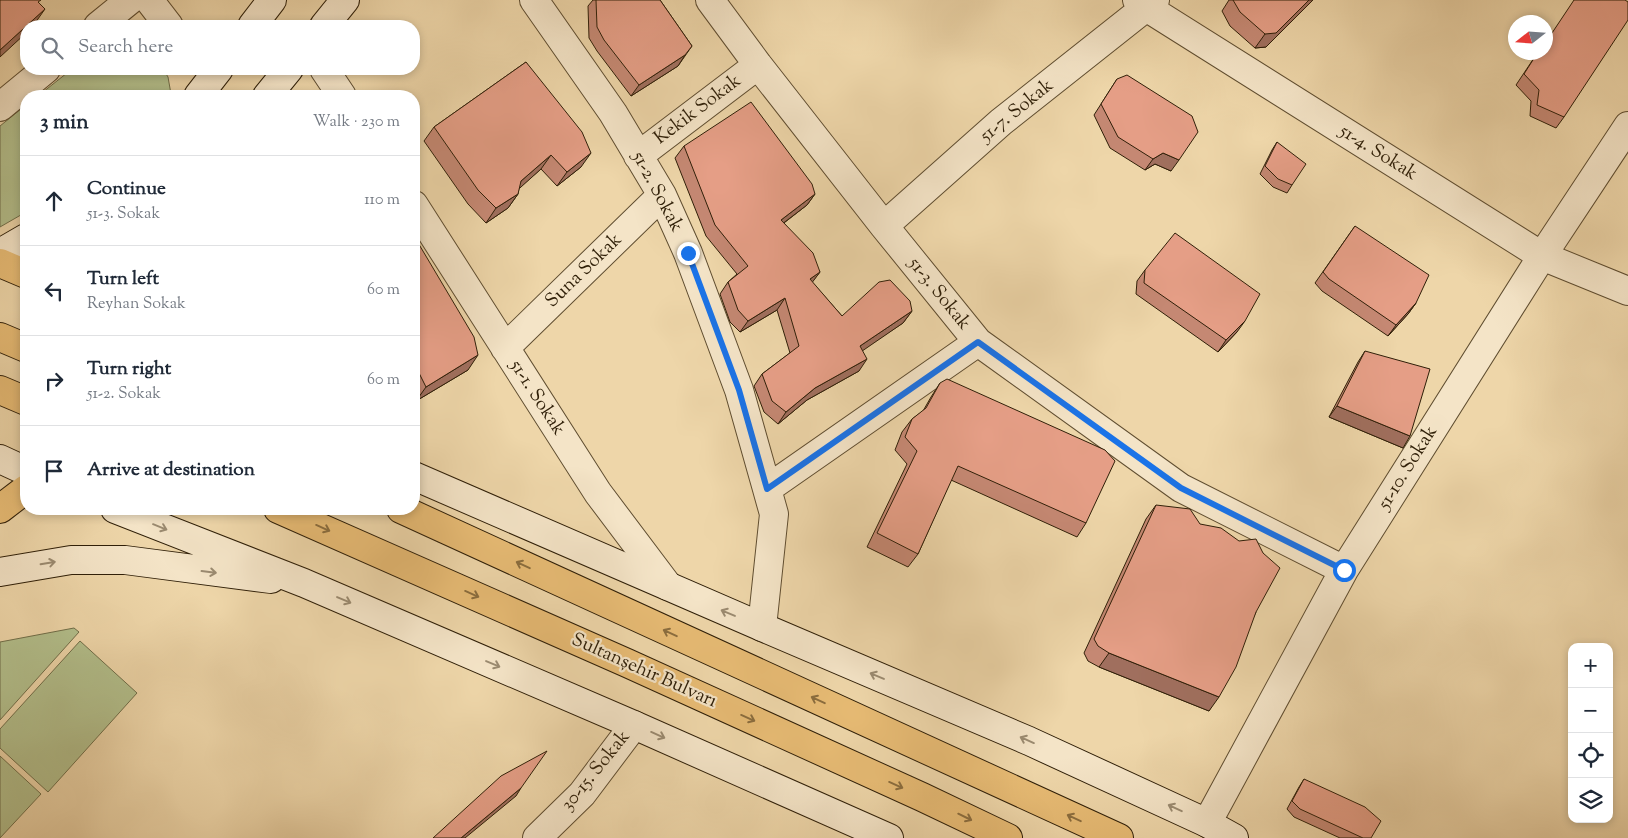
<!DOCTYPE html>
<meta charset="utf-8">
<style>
:root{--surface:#fff;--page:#f6f6f7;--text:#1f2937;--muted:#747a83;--line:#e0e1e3}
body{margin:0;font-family:"Sorts Mill Goudy",serif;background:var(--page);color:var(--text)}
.controls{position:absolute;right:15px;bottom:15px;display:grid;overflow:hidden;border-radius:10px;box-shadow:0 2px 8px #0003}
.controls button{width:45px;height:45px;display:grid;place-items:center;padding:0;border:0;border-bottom:1px solid var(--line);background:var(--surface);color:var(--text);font:25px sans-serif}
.compass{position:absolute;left:1508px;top:15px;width:45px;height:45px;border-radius:50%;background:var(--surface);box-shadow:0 2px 8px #0003;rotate:253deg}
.stop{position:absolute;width:15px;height:15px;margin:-11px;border:4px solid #1a73e8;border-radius:50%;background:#fff}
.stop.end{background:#1a73e8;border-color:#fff;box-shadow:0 1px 5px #0008}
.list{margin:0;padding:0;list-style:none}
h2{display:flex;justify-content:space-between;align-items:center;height:65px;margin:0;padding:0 20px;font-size:21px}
h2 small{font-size:16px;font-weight:400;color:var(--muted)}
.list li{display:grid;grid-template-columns:32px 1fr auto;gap:15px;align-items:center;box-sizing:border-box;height:90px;padding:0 20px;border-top:1px solid var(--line)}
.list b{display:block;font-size:19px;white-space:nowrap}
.list p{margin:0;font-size:16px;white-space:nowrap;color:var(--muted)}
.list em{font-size:16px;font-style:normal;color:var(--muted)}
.icon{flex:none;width:28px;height:28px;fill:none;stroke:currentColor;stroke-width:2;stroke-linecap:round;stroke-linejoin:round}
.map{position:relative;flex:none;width:1628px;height:838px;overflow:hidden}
.search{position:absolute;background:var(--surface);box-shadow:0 2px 8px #0003;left:20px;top:20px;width:400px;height:55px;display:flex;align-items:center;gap:12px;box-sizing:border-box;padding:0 18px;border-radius:20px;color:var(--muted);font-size:19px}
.panel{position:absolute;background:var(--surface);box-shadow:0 2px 8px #0003;left:20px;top:90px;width:400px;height:425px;border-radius:20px}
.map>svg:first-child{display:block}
</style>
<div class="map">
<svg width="1628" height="838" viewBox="0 0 1628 838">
<rect width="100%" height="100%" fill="#eed6a9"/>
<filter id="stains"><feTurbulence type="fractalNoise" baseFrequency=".004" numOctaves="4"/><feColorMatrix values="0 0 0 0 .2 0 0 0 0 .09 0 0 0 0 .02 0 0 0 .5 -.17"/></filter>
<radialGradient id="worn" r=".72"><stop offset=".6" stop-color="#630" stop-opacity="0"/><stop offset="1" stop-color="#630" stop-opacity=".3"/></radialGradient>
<path fill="#b3bf8c" stroke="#716f4a" d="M72 69H163L168 77 171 94 170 96H38Z
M26 105V212L0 227V126Z
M74 628 79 632 0 720V642Z
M80 641 137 693 48 792 0 748V729Z
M0 756 41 794 0 838Z"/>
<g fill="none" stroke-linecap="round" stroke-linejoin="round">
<g stroke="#5f4d30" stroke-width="30">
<path id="minor" d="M149 0 169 26
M534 0 613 113 662 195 688 253 739 390 767 489
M710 0 758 65 884 226 978 342 1181 488 1344 570
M1137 0 1146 7 1542 256 1628 291
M98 26 130 0
M324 69 342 96
M0 107 46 69
M638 156 758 65
M414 205 598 493 668 586
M884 226 1001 122 1155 0
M505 348 662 195
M762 627 774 514 767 489 978 342
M1207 823 1344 570 1542 256 1628 126
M537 838 582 794 634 725"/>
</g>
<g stroke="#2f1f08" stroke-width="30">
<path id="secondary" d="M252 26 272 0
M324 26 345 0
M198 96 219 69
M267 96 289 69
M0 253 26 238
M0 459 26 471
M414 476 762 627 1029 741 1207 823 1234 838
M115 509 304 583 634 725 889 838
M0 572 71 560H125L271 579"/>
</g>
<g stroke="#2f1f08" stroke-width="30">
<path id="primary" d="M0 263 26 274
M0 509 26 489"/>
</g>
<g stroke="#2f1f08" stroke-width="30">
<path id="trunk" d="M0 337 26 348
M0 390 26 401
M278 509 627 663 922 797 1008 838
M401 509 1119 838"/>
</g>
<use href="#minor" stroke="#f4e4c7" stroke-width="28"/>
<use href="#secondary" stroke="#f4e4c7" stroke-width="28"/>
<use href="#primary" stroke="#e7bb74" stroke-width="28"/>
<use href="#trunk" stroke="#e7bb74" stroke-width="28"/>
</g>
<path fill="#c58873" stroke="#2f1f08" d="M593 0H660L692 46 678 66 631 96 597 51 589 38 588 6Z
M1229 0H1313L1266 47 1255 48 1230 26 1222 11Z
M1538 52 1564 117 1556 128 1530 116 1531 101 1516 85Z
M526 62 581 167 557 186 541 169 519 188 518 194 508 208 486 223 468 204 424 141 434 127Z
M1117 79 1171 171 1155 164 1145 170 1110 148 1094 115Z
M1277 142 1292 185 1287 193 1273 187 1260 174 1272 150Z
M684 146 815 194 807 205 784 223 820 272 812 282 842 316 912 311 903 323 862 350 859 371 807 400 778 424 764 412 754 386 762 374 790 353 777 310 740 332 730 322 720 294 728 282 737 274 706 236 675 158Z
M1355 226 1416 303 1408 314 1388 336 1322 291 1315 283Z
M414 236 468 370 416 401 414 396Z
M1145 270 1237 332 1218 352 1136 294 1137 281Z
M1365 351 1403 448 1329 417 1358 362Z
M940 383 1086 523 1077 537 951 480 918 554 908 567 867 547 907 464 895 450 902 432 912 419 923 411 931 397Z
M1156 505 1256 612 1209 711 1099 667 1088 661 1084 653 1146 519Z
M1304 779 1371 838H1340L1294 817 1287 809 1299 787Z"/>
<path fill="#a06f5e" stroke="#2f1f08" d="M1309 0H1313L1266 47 1255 48 1265 34Z
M45 9 33 26H26Z
M26 26V33L0 57V50Z
M685 55 678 66 631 96 639 85Z
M591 153 581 167 557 186 567 172Z
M1163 153 1179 160 1171 171 1155 164 1145 170 1153 159Z
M551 155 541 169 511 196 521 181Z
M518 194 508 208 486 223 496 208Z
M815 194 807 205 773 231 781 220Z
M820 272 811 284 810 279Z
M785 298 777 310 740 332 748 321Z
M1416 303 1408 314 1388 336 1396 325Z
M912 311 903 323 852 358 860 346Z
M1245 321 1237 332 1218 352 1226 340Z
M478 355 468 370 416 401 426 387Z
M867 359 859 371 807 400 778 424 786 412 815 388Z
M414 370 418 371 414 377Z
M1337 406 1410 436 1403 448 1329 417Z
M1109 653 1219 697 1209 711 1099 667Z
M521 788 516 796 465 838H461Z"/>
<path fill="#e59e86" stroke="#2f1f08" d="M0 0H41L38 2 45 9 0 50Z
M596 0H660L692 46 685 55 639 85 604 40 597 27Z
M1233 0H1309L1276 33 1265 34 1240 12Z
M1574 0H1625L1628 2V20L1564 117 1537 105 1539 90 1524 74 1538 52H1546V42Z
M526 62 582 132 591 153 567 172 551 155 521 181 518 194 496 208 478 190 434 127Z
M1127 75 1192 116 1198 132 1179 160 1163 153 1153 159 1118 137 1101 104 1117 79Z
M751 102 812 184 815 194 781 220 813 253 820 272 810 279 842 316 879 282 890 280 910 301 912 311 860 346 867 359 815 388 786 412 772 401 762 374 799 346 785 298 748 321 738 310 728 282 748 266 715 225 684 146Z
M1277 142 1306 164 1292 185 1278 179 1265 166Z
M1355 226 1429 275 1416 303 1396 325 1329 279 1323 272Z
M1175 233 1260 294 1245 321 1226 340 1144 283 1145 270Z
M414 236 474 337 478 355 426 387 418 371 414 370Z
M1365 351 1430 369 1410 436 1337 406Z
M947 379 1105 450 1115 461 1086 523 958 466 918 554 877 533 917 451 905 437 912 419 926 408 940 383Z
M1156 505 1190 509 1200 524 1221 528 1239 541 1256 539 1263 553 1280 568 1256 612 1236 667 1219 697 1109 653 1098 646 1094 639Z
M547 751 521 788 461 838H433L501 776Z
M1304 779 1365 807 1381 821 1371 838H1363L1300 809 1292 801Z"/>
<defs><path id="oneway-shaft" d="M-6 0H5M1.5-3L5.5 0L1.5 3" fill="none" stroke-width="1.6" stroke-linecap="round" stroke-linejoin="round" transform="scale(1.25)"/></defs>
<g stroke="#9b8b71">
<use href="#oneway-shaft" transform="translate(160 527) rotate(22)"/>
<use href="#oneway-shaft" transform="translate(48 563) rotate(-9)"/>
<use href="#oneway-shaft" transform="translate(209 572) rotate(7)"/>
<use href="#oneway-shaft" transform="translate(344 600) rotate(23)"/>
<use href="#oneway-shaft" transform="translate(728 613) rotate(-157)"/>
<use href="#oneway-shaft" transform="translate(493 664) rotate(23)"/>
<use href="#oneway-shaft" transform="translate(877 676) rotate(-157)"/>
<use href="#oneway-shaft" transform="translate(658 735) rotate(24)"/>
<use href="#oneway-shaft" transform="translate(1027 740) rotate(-156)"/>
<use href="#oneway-shaft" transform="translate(1175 808) rotate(-155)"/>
</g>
<g stroke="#8b6d3e">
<use href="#oneway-shaft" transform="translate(323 528) rotate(24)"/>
<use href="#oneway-shaft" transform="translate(523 565) rotate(-155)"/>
<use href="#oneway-shaft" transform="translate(472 594) rotate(24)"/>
<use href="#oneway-shaft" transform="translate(670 633) rotate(-155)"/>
<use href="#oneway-shaft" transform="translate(818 700) rotate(-155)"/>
<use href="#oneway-shaft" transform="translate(748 718) rotate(24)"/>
<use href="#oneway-shaft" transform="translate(896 785) rotate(24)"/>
<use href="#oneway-shaft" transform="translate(965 817) rotate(26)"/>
<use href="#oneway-shaft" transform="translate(1074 818) rotate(-155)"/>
</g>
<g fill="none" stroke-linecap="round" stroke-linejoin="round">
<path stroke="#1a73e8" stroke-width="6" d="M688 253 739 390 767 489 978 342 1181 488 1344 570"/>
</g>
<g text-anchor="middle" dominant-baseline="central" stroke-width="4.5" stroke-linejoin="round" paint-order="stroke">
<g font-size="19" fill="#2f1f08" stroke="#f4e4c7">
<text transform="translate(698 110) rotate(-37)">Kekik Sokak</text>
<text transform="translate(1017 111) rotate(-39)">51-7. Sokak</text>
<text transform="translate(1378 153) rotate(32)">51-4. Sokak</text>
<text transform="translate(657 192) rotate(62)">51-2. Sokak</text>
<text transform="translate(584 271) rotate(-44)">Suna Sokak</text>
<text transform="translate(939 294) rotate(51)">51-3. Sokak</text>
<text transform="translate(537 398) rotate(57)">51-1. Sokak</text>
<text transform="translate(1408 468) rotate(-58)">51-10. Sokak</text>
<text transform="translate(644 671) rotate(24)">Sultanşehir Bulvarı</text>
<text transform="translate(596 771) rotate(-51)">30-15. Sokak</text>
</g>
</g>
<rect width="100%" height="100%" filter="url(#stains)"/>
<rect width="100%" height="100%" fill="url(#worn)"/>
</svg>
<div class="controls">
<button>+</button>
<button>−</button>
<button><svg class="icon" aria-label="locate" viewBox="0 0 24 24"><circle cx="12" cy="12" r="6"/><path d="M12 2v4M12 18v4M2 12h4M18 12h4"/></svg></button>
<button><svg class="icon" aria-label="layers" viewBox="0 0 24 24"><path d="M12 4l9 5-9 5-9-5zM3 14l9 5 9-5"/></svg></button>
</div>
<svg class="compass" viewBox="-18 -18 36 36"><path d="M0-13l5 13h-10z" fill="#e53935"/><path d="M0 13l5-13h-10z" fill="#747a83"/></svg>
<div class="stop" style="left:1344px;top:570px"></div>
<div class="stop end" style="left:688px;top:253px"></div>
<div class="search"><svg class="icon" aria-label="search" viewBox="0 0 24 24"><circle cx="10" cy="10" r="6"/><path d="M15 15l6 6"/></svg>Search here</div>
<section class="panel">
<h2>3 min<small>Walk · 230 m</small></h2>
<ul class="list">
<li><svg class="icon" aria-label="ahead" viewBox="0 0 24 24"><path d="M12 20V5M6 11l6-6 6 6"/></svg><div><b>Continue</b><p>51-3. Sokak</p></div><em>110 m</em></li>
<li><svg class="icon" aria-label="left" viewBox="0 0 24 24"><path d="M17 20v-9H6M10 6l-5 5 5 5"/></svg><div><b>Turn left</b><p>Reyhan Sokak</p></div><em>60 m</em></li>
<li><svg class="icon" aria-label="right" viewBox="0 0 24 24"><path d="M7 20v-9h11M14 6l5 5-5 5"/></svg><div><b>Turn right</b><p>51-2. Sokak</p></div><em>60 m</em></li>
<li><svg class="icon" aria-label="arrive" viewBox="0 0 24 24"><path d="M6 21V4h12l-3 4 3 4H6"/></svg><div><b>Arrive at destination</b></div></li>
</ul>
</section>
</div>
